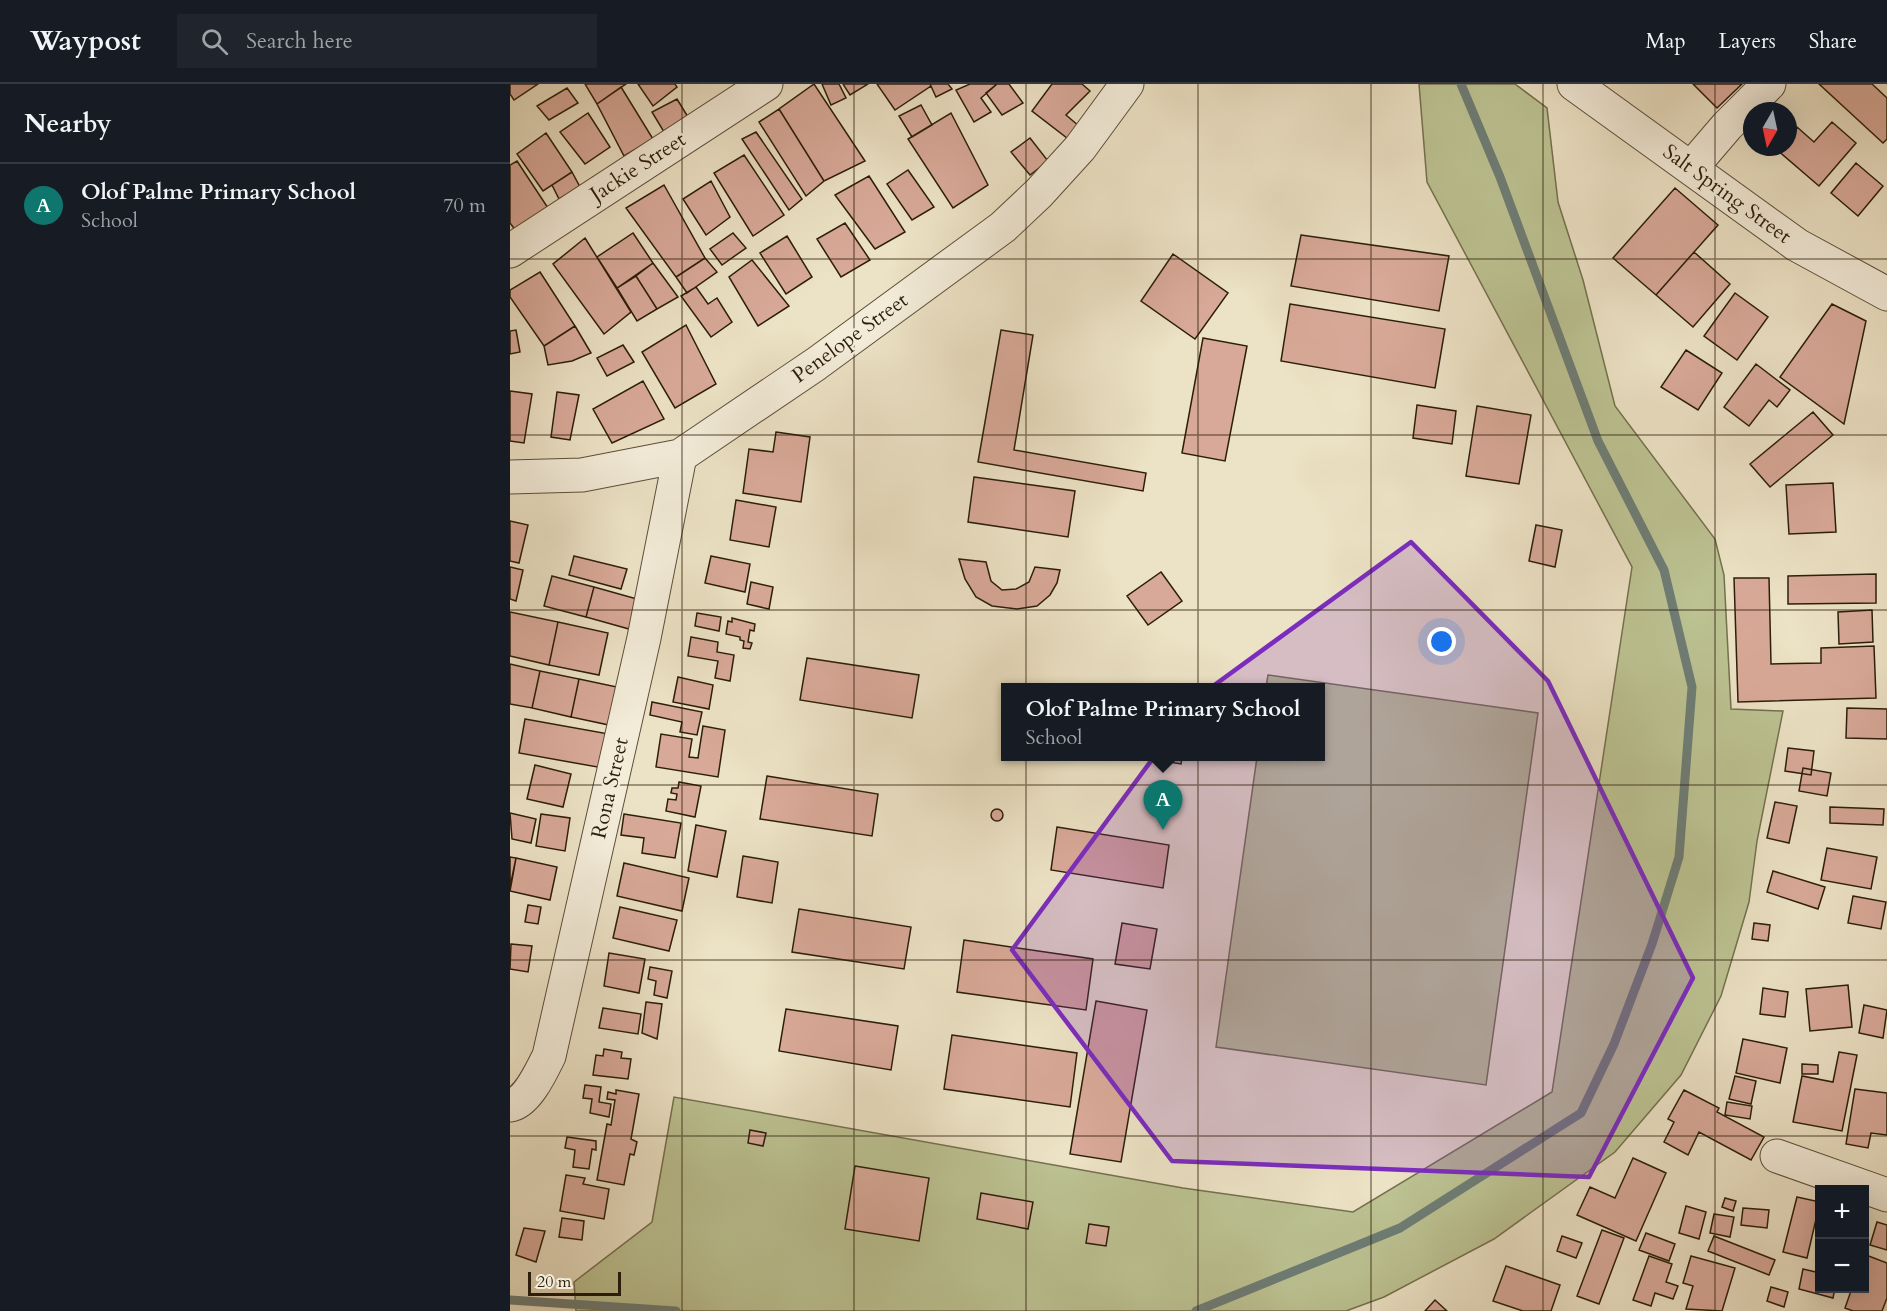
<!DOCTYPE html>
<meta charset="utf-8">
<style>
:root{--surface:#171b24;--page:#20242c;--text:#f1f3f6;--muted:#9ea1a6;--line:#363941;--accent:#0f766e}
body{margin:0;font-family:Cardo,serif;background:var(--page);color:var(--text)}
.controls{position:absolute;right:18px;bottom:18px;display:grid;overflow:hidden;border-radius:0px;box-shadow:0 6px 24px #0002}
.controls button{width:54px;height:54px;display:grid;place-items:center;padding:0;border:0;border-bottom:2px solid var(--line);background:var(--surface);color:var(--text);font:30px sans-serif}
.compass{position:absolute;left:1233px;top:18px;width:54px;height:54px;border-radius:50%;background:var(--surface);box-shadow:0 6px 24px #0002;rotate:189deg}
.scale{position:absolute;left:18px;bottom:15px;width:93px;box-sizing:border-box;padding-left:6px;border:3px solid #2c1e0b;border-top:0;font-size:16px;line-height:21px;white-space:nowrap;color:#2c1e0b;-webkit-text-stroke:4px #f3ecd9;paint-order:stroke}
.you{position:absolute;left:932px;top:558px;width:21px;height:21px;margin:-15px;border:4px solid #fff;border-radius:50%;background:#1a73e8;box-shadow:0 0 0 9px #1a73e833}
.badge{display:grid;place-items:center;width:39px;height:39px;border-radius:50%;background:var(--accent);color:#fff;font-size:20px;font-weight:700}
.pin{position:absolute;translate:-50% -50px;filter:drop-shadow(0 2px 3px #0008)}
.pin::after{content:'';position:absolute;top:32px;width:21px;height:18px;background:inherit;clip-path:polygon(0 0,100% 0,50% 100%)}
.popup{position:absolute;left:491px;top:599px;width:324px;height:78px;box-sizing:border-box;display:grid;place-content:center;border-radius:0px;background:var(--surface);filter:drop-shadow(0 2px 4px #0005);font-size:20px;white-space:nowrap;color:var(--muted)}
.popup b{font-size:22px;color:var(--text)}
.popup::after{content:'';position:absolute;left:50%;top:100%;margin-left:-12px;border:12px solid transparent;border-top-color:var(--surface)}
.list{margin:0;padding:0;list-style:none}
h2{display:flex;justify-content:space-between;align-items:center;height:78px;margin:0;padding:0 24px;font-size:26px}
h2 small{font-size:20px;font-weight:400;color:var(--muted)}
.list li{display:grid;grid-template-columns:39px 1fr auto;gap:18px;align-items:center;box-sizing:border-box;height:84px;padding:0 24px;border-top:2px solid var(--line)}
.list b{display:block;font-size:22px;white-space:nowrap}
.list p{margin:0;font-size:20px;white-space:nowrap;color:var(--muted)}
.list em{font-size:20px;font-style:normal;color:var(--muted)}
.icon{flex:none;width:33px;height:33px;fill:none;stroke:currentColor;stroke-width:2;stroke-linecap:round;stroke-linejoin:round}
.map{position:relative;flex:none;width:1377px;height:1227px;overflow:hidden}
header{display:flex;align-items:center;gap:36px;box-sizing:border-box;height:84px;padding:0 30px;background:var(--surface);border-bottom:2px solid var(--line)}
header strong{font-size:28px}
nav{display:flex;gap:33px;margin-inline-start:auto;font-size:21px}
.search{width:420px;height:54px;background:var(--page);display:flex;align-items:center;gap:15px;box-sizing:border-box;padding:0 21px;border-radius:0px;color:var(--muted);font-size:22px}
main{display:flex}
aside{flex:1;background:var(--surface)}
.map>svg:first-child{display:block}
</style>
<header>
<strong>Waypost</strong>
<div class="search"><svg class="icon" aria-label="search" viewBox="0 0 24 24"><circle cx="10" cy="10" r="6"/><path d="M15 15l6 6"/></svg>Search here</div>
<nav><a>Map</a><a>Layers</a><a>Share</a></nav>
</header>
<main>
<aside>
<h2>Nearby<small></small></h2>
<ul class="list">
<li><span class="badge">A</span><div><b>Olof Palme Primary School</b><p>School</p></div><em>70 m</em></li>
</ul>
</aside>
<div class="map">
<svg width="1377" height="1227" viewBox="0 0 1377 1227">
<rect width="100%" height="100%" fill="#ece2c5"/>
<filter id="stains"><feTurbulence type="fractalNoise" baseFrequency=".00333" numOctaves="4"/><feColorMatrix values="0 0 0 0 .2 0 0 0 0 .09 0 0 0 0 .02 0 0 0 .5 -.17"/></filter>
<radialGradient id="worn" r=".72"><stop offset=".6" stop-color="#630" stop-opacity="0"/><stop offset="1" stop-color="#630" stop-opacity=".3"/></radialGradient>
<path fill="#bcc292" stroke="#74704e" stroke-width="1.5" d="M909 0H1005L1037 24 1048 118 1073 196 1105 322 1205 455 1214 491 1221 625 1273 627 1247 757 1239 818 1211 912 1171 991 1105 1068 984 1155 874 1213 836 1227H66L64 1198 142 1138 164 1013 673 1104 843 1128 1042 1008 1122 483 917 98Z
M758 591 1028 629 976 1001 706 963 747 673 810 672V604L756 603Z"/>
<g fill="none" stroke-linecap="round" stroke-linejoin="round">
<path stroke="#6e7d75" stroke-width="9" d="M0 1216 166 1227
M686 1227 890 1144 1071 1029 1104 960 1142 860 1169 773 1182 603 1154 486 1088 357 990 93 951 0"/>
</g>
<path fill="#d8a998" stroke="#2c1e0b" stroke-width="1.5" d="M0 0H28L4 16 0 10Z
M75 0H116L87 20Z
M128 0H165L167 3 143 22Z
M304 0 355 77 314 97 269 25Z
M312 0H329L336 14 321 21Z
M333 0H358L340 11Z
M367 0H420L421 2 385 26Z
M420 0H438L442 5 426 13Z
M460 0H487L471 14 481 28 464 38 446 6Z
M487 0H499L513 19 492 31 476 9Z
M542 0H572L580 7 556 31 569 42 557 54 522 27Z
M1183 0H1232L1207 24Z
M1309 0H1362L1377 14V55L1373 59Z
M111 3 143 55 114 72 87 20Z
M57 4 68 19 39 36 27 22Z
M167 15 178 33 154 48 142 28Z
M411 21 422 41 402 53 389 32Z
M269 25 314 97 296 112 249 38Z
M78 29 100 63 75 80 50 48Z
M441 29 478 101 443 124 398 55Z
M1322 38 1346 59 1309 102 1267 66 1270 63H1278V54L1287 43 1304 58Z
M246 48 292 115 279 126 232 55Z
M36 49 62 88 33 107 7 70Z
M520 54 538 77 520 91 501 68Z
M234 71 274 131 243 152 204 89Z
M7 77 40 127 6 147 0 139V81Z
M1346 79 1373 102 1348 132 1321 109Z
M398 86 424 123 402 136 377 100Z
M62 88 70 103 49 115 42 101Z
M359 92 395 148 365 165 325 111Z
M201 97 220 133 196 151 173 115Z
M154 101 195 174 166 193 116 124Z
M1165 104 1208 141 1146 211 1103 174Z
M335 139 360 176 331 193 307 155Z
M123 149 143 179 107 204 87 173Z
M223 149 236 164 212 181 200 165Z
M791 151 939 172 929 227 781 202Z
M277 152 302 193 276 210 250 169Z
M75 154 121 228 94 250 43 180Z
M1184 168 1220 200 1183 243 1146 211Z
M663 170 718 209 685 255 631 217Z
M195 174 207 188 177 209 166 193Z
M242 176 279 222 248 242 219 193Z
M143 179 168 213 147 225 126 192Z
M30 188 65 242 34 262 0 213V206Z
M126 192 147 225 127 237 107 204Z
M186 203 198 220 207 214 222 238 201 253 171 212Z
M1225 209 1258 233 1227 276 1194 252Z
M780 220 935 245 925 304 771 277Z
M1322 220 1356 237 1334 340 1270 293Z
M176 241 206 300 165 324 132 268Z
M65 242 81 269 62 277 38 281 34 262Z
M6 246 10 268 0 270V247Z
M491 246 523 251 504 366 636 389 633 407 468 378Z
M693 254 737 262 715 377 672 369Z
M113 261 124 278 97 292 87 274Z
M1176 266 1212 289 1188 326 1151 303Z
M1246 280 1280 306 1267 323 1259 316 1239 342 1214 323Z
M133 297 154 335 102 359 83 325Z
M0 307 22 310 14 359 0 357Z
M47 308 69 311 60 356 41 353Z
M907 321 946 327 942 360 903 354Z
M967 322 1021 331 1009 400 956 392Z
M1303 328 1323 351 1260 403 1240 380Z
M266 348 300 353 291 418 233 409 239 365 263 368Z
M464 393 565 407 558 453 458 438Z
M1323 399 1326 448 1279 450 1276 401Z
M226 416 266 423 259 463 220 456Z
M0 437 18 441 9 479 0 477Z
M1026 441 1052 446 1045 483 1019 477Z
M64 472 117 485 111 505 59 491Z
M201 472 240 480 235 508 195 499Z
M449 475 476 478 481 497 492 506 506 505 519 498 525 483 550 486 547 499 540 511 527 522 507 525 482 522 466 513 455 495Z
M0 483 13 486 6 517 0 515Z
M651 488 672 517 638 541 617 512Z
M1366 490V519L1278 520V492Z
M42 492 84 503 76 533 34 522Z
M1224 494H1259L1261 580 1311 579V564L1364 562 1366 614 1228 618Z
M241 498 263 503 259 525 237 520Z
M84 503 127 515 119 545 76 533Z
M1362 526 1363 558 1329 560 1328 528Z
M0 528 48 538 39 581 0 572Z
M187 529 211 533 209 547 185 542Z
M222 534 245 540 244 547 240 546 238 558 242 559 240 565 233 564 234 557 230 556V553L216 550 218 537 222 538Z
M48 538 98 549 89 591 39 581Z
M181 553 208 558 207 568 224 571 220 597 205 594 208 577 178 572Z
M297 574 409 591 402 634 290 616Z
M0 580 30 587 22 624 0 620Z
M30 587 69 595 61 633 22 624Z
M168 593 203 601 199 625 163 618Z
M69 595 107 603 99 641 61 633Z
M142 618 192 628 187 651 170 648 172 638 140 631Z
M1337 624 1377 625V655L1336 654Z
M15 635 99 650 93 684 9 669Z
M193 642 215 646 208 693 146 683 151 650 182 655 179 673 188 674Z
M1278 664 1304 667 1301 691 1275 687Z
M623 672H672L671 680Z
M25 681 61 690 53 723 17 715Z
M1293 684 1321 689 1317 712 1289 707Z
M257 692 368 710 362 752 250 735Z
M169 698 191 702 185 733 156 727 158 715 166 716 167 710 161 709 162 704H168Z
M1265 718 1287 722 1279 759 1257 754Z
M1320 723 1374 725 1373 741 1320 739Z
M481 731a6 6 0 1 1 12 0a6 6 0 1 1-12 0Z
M0 729 26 735 21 759 2 755Z
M31 730 60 734 55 767 26 762Z
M114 730 171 739 165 774 132 769 134 754 111 751Z
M186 741 216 747 207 793 178 787Z
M547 743 659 761 653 804 541 786Z
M1317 764 1367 773 1361 805 1311 796Z
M233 772 268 778 262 819 227 813Z
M0 773 6 774 0 803Z
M6 774 47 783 40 816 0 807Z
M114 779 179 794 172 827 107 812Z
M1263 787 1315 803 1308 825 1257 808Z
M1343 812 1376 818 1371 845 1338 839Z
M18 821 31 823 28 840 15 838Z
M110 823 167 836 159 867 103 854Z
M289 825 401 843 394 885 282 868Z
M612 839 647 845 640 885 605 880Z
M1244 839 1260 841 1258 857 1242 855Z
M454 856 583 875 576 926 447 908Z
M1 860 22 862 18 888 0 885Z
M99 869 135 875 129 909 94 902Z
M140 883 162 887 157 914 144 911 146 897 138 895Z
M1338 901 1342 943 1300 947 1296 905Z
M1253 904 1278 908 1275 933 1250 930Z
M586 917 637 926 611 1078 560 1070Z
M136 918 152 920 147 955 132 949Z
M1354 921 1377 926 1373 954 1349 949Z
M93 924 131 930 128 950 89 944Z
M276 925 388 942 381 986 269 967Z
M442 951 567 969 560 1023 434 1005Z
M1233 955 1277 964 1270 999 1226 989Z
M94 965 112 968 111 974 121 975 118 995 83 991 86 971 93 972Z
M1329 968 1347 971 1332 1047 1283 1038 1292 992 1323 998Z
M1292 980 1308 981V990H1292Z
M1225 992 1246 997 1241 1020 1219 1015Z
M75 1001 91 1003 89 1018 101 1020 99 1033 80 1029 82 1015 73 1014Z
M1345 1005 1377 1009V1051L1361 1049 1358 1064 1336 1060Z
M106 1006 129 1010 121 1055 127 1058 124 1071 120 1070 114 1101 87 1096 97 1040 101 1041 105 1016 97 1015 98 1008 106 1010Z
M1174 1006 1209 1024 1207 1028 1254 1053 1241 1076 1189 1048 1178 1071 1154 1058 1164 1038 1158 1035Z
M1217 1018 1242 1022 1240 1035 1215 1031Z
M240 1046 256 1049 253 1062 238 1059Z
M57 1053 86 1057V1066L82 1065 79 1085 63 1083 65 1066 55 1064Z
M1123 1074 1156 1089 1126 1157 1067 1131 1080 1103 1105 1114Z
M345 1082 419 1094 409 1157 335 1145Z
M56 1091 75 1094 73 1100 99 1105 94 1135 50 1127Z
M471 1109 523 1118 518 1145 467 1135Z
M1287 1113 1310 1118 1297 1174 1273 1168Z
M1215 1114 1226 1117 1223 1127 1212 1123Z
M1176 1122 1196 1128 1189 1155 1169 1149Z
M1233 1124 1259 1126 1257 1144 1231 1141Z
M1204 1130 1224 1133 1220 1153 1200 1149Z
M52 1134 74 1137 72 1156 49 1153Z
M1367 1138 1377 1141V1166L1360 1161Z
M579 1140 599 1143 596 1162 576 1159Z
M14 1144 35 1147 26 1178 6 1171Z
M1092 1146 1114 1154 1089 1220 1067 1212Z
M1136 1149 1165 1160 1159 1177 1129 1166Z
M1052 1152 1072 1159 1066 1174 1047 1167Z
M1204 1152 1265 1176 1259 1191 1198 1167Z
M1356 1171 1377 1179V1214L1372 1227H1343L1335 1224 1342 1204H1354Z
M1139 1172 1162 1180 1156 1198 1168 1202 1163 1215 1145 1209 1141 1222 1123 1216Z
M1181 1172 1225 1184 1212 1227 1176 1225 1183 1202 1173 1199Z
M996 1182 1050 1201 1041 1227H1013L983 1217Z
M1293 1185 1310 1189V1204H1325L1323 1214 1289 1205Z
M1261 1203 1278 1208 1274 1223 1257 1217Z
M925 1216 937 1227H915Z"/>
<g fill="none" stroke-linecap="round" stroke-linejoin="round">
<g stroke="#5c4f3a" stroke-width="35">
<path id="minor" d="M1064 0 1287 161 1377 210
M1181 84 1217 42 1259 0
M0 167 256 0
M0 393 72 391 170 372 306 280 493 143 529 109 570 64 617 0
M0 1021C17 1019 32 986 39 972L134 554 170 372
M1267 1072 1377 1111"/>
</g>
<use href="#minor" stroke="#f3ecd9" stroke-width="33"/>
</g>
<path fill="#7b2cbf" fill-opacity="0.2" stroke="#7b2cbf" stroke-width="4.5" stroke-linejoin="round" d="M901 458 1038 597 1183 894 1079 1093 662 1077 502 866 688 613Z"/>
<path fill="none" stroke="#2c1e0b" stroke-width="1.5" stroke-opacity="0.55" d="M172 0V1227M344 0V1227M516 0V1227M688 0V1227M861 0V1227M1033 0V1227M1205 0V1227M0 175H1377M0 351H1377M0 526H1377M0 701H1377M0 876H1377M0 1052H1377"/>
<g text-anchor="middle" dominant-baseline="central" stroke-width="5" stroke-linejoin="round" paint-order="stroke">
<g font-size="21" fill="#2c1e0b" stroke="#f3ecd9">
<text transform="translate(128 83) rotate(-33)">Jackie Street</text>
<text transform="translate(1217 110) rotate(36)">Salt Spring Street</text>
<text transform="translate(340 254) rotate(-36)">Penelope Street</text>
<text transform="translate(100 704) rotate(-77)">Rona Street</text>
</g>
</g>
<rect width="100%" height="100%" filter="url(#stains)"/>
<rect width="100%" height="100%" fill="url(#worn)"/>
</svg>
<div class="controls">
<button>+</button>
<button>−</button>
</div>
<svg class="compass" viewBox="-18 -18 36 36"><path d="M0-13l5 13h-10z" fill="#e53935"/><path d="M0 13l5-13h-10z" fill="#9ea1a6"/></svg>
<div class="scale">20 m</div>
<div class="you"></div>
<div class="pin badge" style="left:653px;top:746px">A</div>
<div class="popup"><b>Olof Palme Primary School</b>School</div>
</div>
</main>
